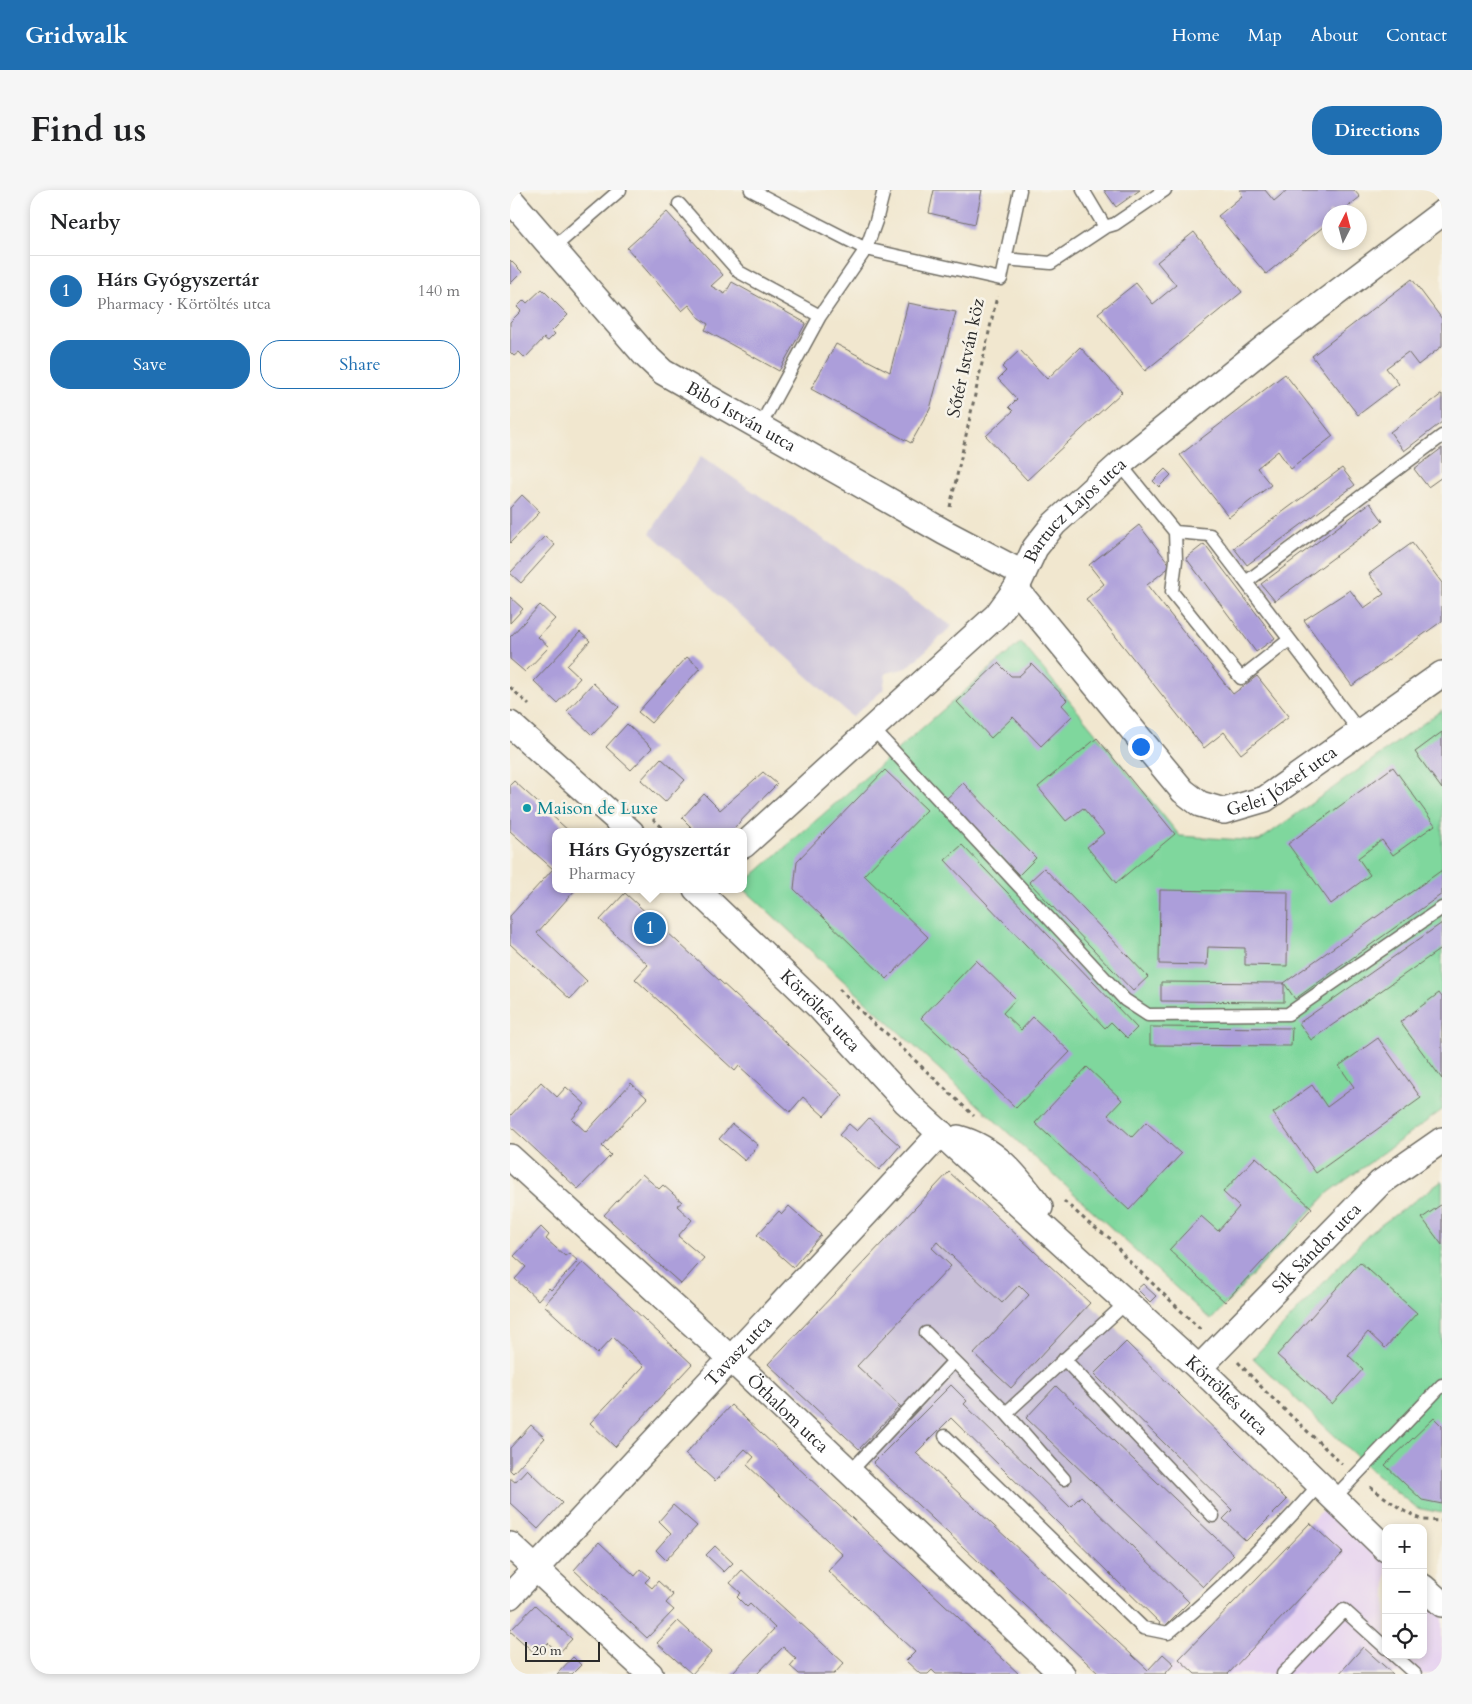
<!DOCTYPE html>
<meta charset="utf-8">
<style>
:root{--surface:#fff;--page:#f6f6f6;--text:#202124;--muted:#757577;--line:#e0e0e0;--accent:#1f6fb2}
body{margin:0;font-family:Cardo,serif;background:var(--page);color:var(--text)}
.controls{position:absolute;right:15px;bottom:15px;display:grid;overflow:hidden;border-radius:10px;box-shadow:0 2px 8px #0003}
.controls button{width:45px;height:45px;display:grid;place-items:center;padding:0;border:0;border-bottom:1px solid var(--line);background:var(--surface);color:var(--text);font:25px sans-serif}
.compass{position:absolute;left:812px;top:15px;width:45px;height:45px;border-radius:50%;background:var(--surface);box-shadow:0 2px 8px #0003;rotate:6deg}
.scale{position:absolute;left:15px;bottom:12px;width:75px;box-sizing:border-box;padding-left:5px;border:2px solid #2b2b2b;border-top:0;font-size:14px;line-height:18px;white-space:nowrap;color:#2b2b2b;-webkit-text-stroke:4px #f7f3e8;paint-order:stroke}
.you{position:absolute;left:630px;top:556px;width:18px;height:18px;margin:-12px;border:4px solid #fff;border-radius:50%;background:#1a73e8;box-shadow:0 0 0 8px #1a73e833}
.badge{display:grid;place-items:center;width:32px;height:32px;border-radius:50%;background:var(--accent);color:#fff;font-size:16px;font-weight:700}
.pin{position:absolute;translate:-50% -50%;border:2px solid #fff;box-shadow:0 1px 5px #0006}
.popup{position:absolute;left:42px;top:638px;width:195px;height:65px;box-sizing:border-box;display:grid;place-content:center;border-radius:10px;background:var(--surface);filter:drop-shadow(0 1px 4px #0005);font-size:16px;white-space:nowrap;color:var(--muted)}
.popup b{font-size:19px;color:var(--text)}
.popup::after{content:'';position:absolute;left:50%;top:100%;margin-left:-10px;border:10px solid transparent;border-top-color:var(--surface)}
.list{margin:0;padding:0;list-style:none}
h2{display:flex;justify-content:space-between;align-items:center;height:65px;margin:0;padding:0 20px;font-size:21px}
h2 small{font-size:16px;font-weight:400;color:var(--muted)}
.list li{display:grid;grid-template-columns:32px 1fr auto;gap:15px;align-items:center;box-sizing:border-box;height:70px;padding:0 20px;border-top:1px solid var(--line)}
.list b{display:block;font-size:19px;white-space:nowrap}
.list p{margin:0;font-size:16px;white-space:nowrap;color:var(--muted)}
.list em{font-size:16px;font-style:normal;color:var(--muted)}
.actions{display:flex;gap:10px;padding:15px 20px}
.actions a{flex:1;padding:11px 0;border:1px solid var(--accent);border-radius:20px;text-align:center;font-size:18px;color:var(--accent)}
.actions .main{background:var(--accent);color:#fff}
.icon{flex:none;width:28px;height:28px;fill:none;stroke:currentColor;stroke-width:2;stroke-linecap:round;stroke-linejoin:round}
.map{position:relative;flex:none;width:932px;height:1484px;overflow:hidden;border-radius:20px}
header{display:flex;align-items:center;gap:30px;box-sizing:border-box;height:70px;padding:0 25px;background:var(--accent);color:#fff}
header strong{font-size:24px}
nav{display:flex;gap:28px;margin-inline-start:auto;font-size:18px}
.intro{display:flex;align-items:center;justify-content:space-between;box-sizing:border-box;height:120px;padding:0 30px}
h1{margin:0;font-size:35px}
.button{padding:12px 22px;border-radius:20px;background:var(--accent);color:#fff;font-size:18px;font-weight:700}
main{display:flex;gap:30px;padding:0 30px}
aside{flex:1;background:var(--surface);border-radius:20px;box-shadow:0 2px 8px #0003}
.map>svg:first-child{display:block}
</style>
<header>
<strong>Gridwalk</strong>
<nav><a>Home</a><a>Map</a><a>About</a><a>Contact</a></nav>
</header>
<div class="intro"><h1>Find us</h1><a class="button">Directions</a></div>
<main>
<aside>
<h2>Nearby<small></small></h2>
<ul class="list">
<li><span class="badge">1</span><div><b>Hárs Gyógyszertár</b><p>Pharmacy · Körtöltés utca</p></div><em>140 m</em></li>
</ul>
<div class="actions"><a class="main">Save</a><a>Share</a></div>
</aside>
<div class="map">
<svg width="932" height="1484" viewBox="0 0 932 1484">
<rect width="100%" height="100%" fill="#f7f3e8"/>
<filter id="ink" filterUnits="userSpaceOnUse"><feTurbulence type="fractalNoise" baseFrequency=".02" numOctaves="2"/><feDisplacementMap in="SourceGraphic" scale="10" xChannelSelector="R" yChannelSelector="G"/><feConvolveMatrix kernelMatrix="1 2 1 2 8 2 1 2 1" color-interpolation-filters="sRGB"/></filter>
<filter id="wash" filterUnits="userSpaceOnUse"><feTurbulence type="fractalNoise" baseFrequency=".0096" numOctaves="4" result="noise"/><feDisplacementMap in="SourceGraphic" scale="20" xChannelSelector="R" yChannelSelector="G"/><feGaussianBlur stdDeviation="1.12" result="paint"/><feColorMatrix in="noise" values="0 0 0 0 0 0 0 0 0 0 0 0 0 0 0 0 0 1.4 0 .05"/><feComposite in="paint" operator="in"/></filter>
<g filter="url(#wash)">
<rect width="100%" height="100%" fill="#f1e7cf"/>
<path fill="#e6d2f0" d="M824 1308 876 1360V1465H913V1397L932 1414V1484H655Z"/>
<path fill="#c8bfd8" d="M191 266 442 436 397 478 376 483 373 500 342 527 140 343Z
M439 982 580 1113 777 1310 654 1437 441 1228 380 1289 258 1174Z"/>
<path fill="#7fd79d" stroke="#558164" d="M511 452 670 646 749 651 932 520V920L818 1003 701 1130 234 699V693Z
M932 991V1323L906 1318 865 1284 743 1168 861 1042Z"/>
<g id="blocks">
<path fill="#ac9eda" d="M424 0H472L465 34 419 23Z
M594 0H630L606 17Z
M730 0H755L764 11 777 0H844L850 7 831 22H819V32L756 84 708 26 732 6Z
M157 22 213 85 201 96 215 104 222 92 296 133 269 181 195 140 198 134 189 128 179 115 172 121 117 58Z
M684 42 732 102 635 181 588 123 626 93 643 114 666 95 647 72Z
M0 70 12 82 0 94Z
M902 89 932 129V156L908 175 898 162 876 178 889 194 848 225 802 166Z
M32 99 58 125 42 141 45 144 38 151 34 148 15 168 9 162 4 166 0 162V132L11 121 7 117 14 110 17 113Z
M398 113 446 122 420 219 401 253 301 199 326 154 380 182Z
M570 157 612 202 517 290 476 246 503 221 499 217 507 209 488 189 496 181 492 177 510 160 537 189Z
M775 184 823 246 781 279 768 261 747 278 761 295 719 327 670 265Z
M932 204V232L894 261 880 242Z
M932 258V287L918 297 904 279Z
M832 278 845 295 737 375 724 358Z
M655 279 661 285 649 297 643 291Z
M12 305 30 322 0 353V318Z
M860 313 873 331 765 411 751 394Z
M629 335 661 376 637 395 723 504 747 486 779 526 731 564 714 542 694 558 576 409 594 394 579 375Z
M35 346 45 355 11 393 0 383Z
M902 353 932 393V431L842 496 794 430 840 400 854 418 874 404 859 384Z
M694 354 765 448 746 462 676 368Z
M0 407 13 419 0 433Z
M30 415 45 429 28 447 39 457 15 482 0 469V447Z
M70 442 80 451 57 476 70 488 47 513 24 491Z
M177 467 190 478 141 533 128 522Z
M488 473 501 486H509L522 474 557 510 552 515 562 526 531 556 503 527 481 548 447 512Z
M83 493 109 517 82 545 57 521Z
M117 534 142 558 121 580 96 557Z
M932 542V599L905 562Z
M587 548 665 644 606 693 577 657 594 643 573 618 556 631 528 597Z
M151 568 175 590 155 612 131 590Z
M883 577 925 635 883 665 872 650 848 668 860 685 821 714 778 654Z
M375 580 417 620 354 685 418 747 377 789 284 699 287 671Z
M253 582 267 594 220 642H186L172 628 194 604 210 620Z
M4 591 60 642H46V699H66L27 743 77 791 60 809 0 754V726L43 679 0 641V595Z
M453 593 526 668 509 685 435 610Z
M452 655 627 838 617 848 601 832 595 838 435 670Z
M534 678 638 787 623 801 519 692Z
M932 680V704L785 809 774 793Z
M650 700 778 702 777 776 735 775V758L698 757 697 775 649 774Z
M115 703 333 905 314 926 293 907 280 922 229 876 225 881 125 789 138 775 90 730Z
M932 733V758L801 850 789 833Z
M466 770 506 809 493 823 511 840 523 827 560 862 506 918 411 828Z
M651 792 774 793V812L651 811Z
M929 803 932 807V889L890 832Z
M640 837 782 838 781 856 640 855Z
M868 848 911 908 806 983 763 923 802 895 817 917 844 897 829 876Z
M577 877 612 910 598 925 622 947 636 932 671 964 619 1020 525 933Z
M31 892 47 907 56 897 75 914 62 929 76 942 121 893 137 908 92 956 101 965 68 999 0 936V926Z
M359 928 390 956 369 980 329 945 339 934 347 941Z
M222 934 248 955 235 971 209 949Z
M746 967 802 1018 715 1112 659 1060 691 1026 708 1041 729 1017 713 1002Z
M439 982 580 1113 501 1198 464 1164 519 1105 509 1095 492 1113 427 1052 422 1058 441 1076 347 1176 390 1216 349 1259 258 1174Z
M132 984 149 999 153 995 172 1012 167 1016 182 1030 168 1046 194 1068 171 1094 94 1025Z
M932 1014V1055L912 1028Z
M279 1016 311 1045 283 1077 247 1045 269 1021 272 1024Z
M31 1037 39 1045 36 1049 55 1066 59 1063 68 1071 41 1100 39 1098 28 1110 5 1089 16 1077 4 1066Z
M73 1072 182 1174 105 1257 80 1233 134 1176 103 1147 87 1164 34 1115Z
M850 1072 907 1123 875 1158 858 1142 838 1165 853 1179 822 1214 767 1165Z
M633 1094 646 1106 640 1112 627 1099Z
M616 1152 777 1310 736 1351 713 1329 722 1320 584 1184Z
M441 1195 457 1211 454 1214 560 1317 571 1306 679 1412 654 1437 441 1228 406 1263 638 1480 653 1464 664 1474 655 1484H589L363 1273Z
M546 1196 724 1365 693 1397 516 1228Z
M221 1215 327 1314 509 1484H426L422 1480 418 1484H410L396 1471 405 1462 318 1381 333 1365 237 1275 244 1267 235 1259 205 1291 175 1264Z
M924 1228 932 1236V1314L912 1310 875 1275Z
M21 1235 35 1248 3 1283 0 1280V1258Z
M17 1279 52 1313 28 1339 0 1313V1288L5 1292Z
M163 1315 187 1336 156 1370 146 1360 161 1343 149 1331Z
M800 1333 833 1363 718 1484H685L669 1469Z
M89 1352 125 1386 131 1379 140 1387 135 1392 142 1398 148 1391 163 1405 156 1413 164 1420 137 1448 64 1380Z
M205 1356 223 1373 214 1382 196 1365Z
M232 1380 334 1473 324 1484H289L280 1476 286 1469 273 1457 247 1484H221L265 1438 240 1414 237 1417 227 1407 231 1403 220 1393Z
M25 1415 62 1449 49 1463 38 1453 27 1465 0 1441Z
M168 1431 202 1462 182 1484 147 1453Z
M853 1457 883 1484H829Z
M63 1467 71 1475 62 1484H47Z"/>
</g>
</g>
<g filter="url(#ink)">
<use href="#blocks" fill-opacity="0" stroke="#706d64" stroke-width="1"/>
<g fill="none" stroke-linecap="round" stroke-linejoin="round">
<g stroke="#706d64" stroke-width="15">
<path id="lane" d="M241 0 356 59 491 89 510 0
M573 0 595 37
M169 14 229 82 310 126
M43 58 110 0
M495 69 541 73 595 37 605 34 655 0
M249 238 310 126 356 59 366 31 374 0
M610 274 665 342 700 345 850 542
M665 342 666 370 662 402 731 488 779 450
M736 392 932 246
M363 539 615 810 638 825 778 824 932 718
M416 1143 496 1223 616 1113
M554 1169 703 1326
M496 1223 554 1289
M435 1246 633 1438 658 1443C712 1399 763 1347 809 1295
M340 1282 444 1171
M824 1308 932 1195
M884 1465 905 1484
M773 1484 834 1420 876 1458"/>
</g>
<g stroke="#706d64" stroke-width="28">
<g id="street">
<path id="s1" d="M0 9 135 165 153 182 434 342 512 383"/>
<path id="s2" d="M506 399 673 601 690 614 714 621 755 609 932 484"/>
<path d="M0 534 121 642"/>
<path id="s3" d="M234 655 487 425 506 399 525 358 544 334 610 274 759 154 932 23"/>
<path id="s4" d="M186 699 310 818 396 912 703 1191 876 1359"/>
<path d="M448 948C486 958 508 988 530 1017"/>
<path id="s5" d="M0 967 221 1169 552 1484"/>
<path id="s6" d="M689 1178 870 993 932 950"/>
<path d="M0 1355 140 1484"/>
<path d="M913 1397 932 1414"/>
<path id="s7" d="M0 1406 431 943"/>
</g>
</g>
<path stroke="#706d64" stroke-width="3" stroke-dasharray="4 4" stroke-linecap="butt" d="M440 317 487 106
M0 497 19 515
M143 629 157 642
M329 799C344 813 360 833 376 843L464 926
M554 1011 581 1035 601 1049 614 1066 691 1140
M728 1172 756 1202 832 1274
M860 1297 894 1321 913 1330 932 1331"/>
<use href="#lane" stroke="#fff" stroke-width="12"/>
<use href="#street" stroke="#fff" stroke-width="25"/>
</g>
</g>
<circle fill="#0f9aa8" stroke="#f7f3e8" stroke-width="2" cx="17" cy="618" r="5"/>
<g text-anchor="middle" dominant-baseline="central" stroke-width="5" stroke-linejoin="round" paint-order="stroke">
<g font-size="18" fill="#2b2b2b" stroke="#f7f3e8">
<text transform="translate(456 168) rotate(-78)">Sőtér István köz</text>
<text stroke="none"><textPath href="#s1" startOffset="321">Bibó István utca</textPath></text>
<text stroke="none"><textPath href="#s3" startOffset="474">Bartucz Lajos utca</textPath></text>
<text stroke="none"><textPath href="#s2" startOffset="374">Gelei József utca</textPath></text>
<text stroke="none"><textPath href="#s4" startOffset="174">Körtöltés utca</textPath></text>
<text stroke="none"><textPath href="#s6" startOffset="168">Sík Sándor utca</textPath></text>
<text stroke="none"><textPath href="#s7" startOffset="335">Tavasz utca</textPath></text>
<text stroke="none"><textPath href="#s4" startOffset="734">Körtöltés utca</textPath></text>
<text stroke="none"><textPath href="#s5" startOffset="378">Öthalom utca</textPath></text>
</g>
<g font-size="18" fill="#0d838f" stroke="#f7f3e8" text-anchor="start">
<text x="27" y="618">Maison de Luxe</text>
</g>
</g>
</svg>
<div class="controls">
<button>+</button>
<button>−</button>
<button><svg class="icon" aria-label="locate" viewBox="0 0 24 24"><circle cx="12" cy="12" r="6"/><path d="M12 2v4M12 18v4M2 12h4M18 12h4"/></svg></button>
</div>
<svg class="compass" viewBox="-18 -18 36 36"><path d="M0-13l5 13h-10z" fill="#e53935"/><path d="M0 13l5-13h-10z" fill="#757577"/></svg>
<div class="scale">20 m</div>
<div class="you"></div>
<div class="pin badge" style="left:140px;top:738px">1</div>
<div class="popup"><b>Hárs Gyógyszertár</b>Pharmacy</div>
</div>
</main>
